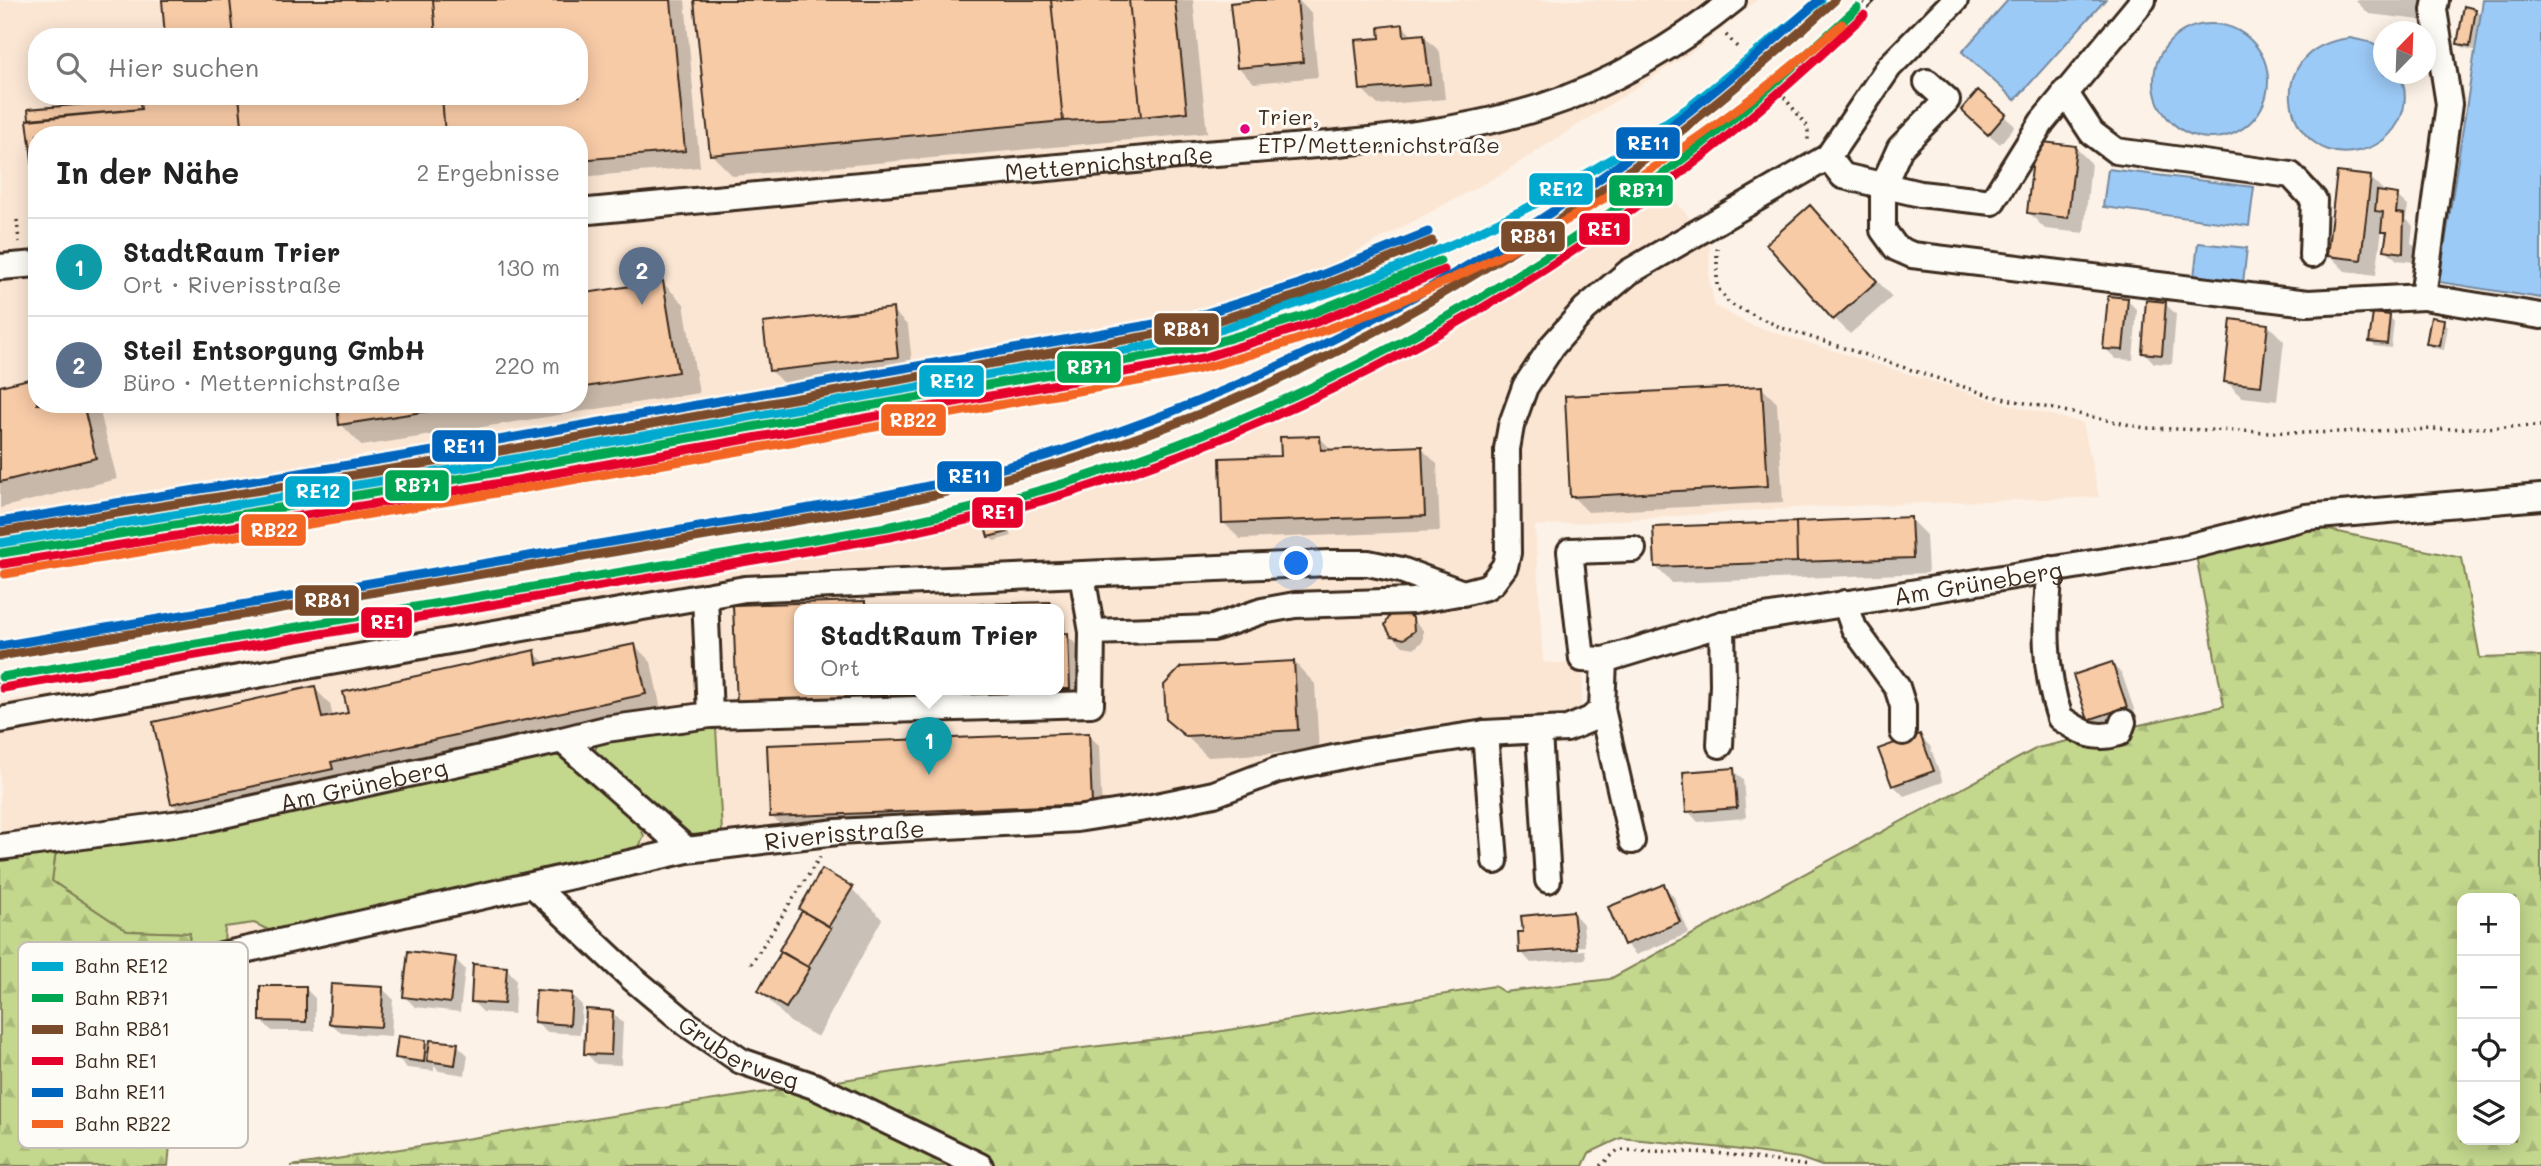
<!DOCTYPE html>
<html lang="de">
<meta charset="utf-8">
<style>
:root{--surface:#fff;--page:#f6f6f6;--text:#222;--muted:#767676;--line:#e0e0e0;--accent:#c8321e}
body{margin:0;font-family:Mali,sans-serif;background:var(--page);color:var(--text)}
.controls{position:absolute;right:21px;bottom:21px;display:grid;overflow:hidden;border-radius:14px;box-shadow:0 4px 18px #0003}
.controls button{width:63px;height:63px;display:grid;place-items:center;padding:0;border:0;border-bottom:2px solid var(--line);background:var(--surface);color:var(--text);font:35px sans-serif}
.compass{position:absolute;left:2373px;top:21px;width:63px;height:63px;border-radius:50%;background:var(--surface);box-shadow:0 4px 18px #0003;rotate:23deg}
.you{position:absolute;left:1297px;top:564px;width:24px;height:24px;margin:-18px;border:5px solid #fff;border-radius:50%;background:#1a73e8;box-shadow:0 0 0 10px #1a73e833}
.badge{display:grid;place-items:center;width:46px;height:46px;border-radius:50%;background:var(--accent);color:#fff;font-size:23px;font-weight:700}
.pin{position:absolute;translate:-50% -58px;filter:drop-shadow(0 2px 4px #0008)}
.pin::after{content:'';position:absolute;top:37px;width:24px;height:21px;background:inherit;clip-path:polygon(0 0,100% 0,50% 100%)}
.popup{position:absolute;left:794px;top:604px;width:270px;height:91px;box-sizing:border-box;display:grid;place-content:center;border-radius:14px;background:var(--surface);filter:drop-shadow(0 2px 5px #0005);font-size:23px;white-space:nowrap;color:var(--muted)}
.popup b{font-size:26px;color:var(--text)}
.popup::after{content:'';position:absolute;left:50%;top:100%;margin-left:-14px;border:14px solid transparent;border-top-color:var(--surface)}
.list{margin:0;padding:0;list-style:none}
h2{display:flex;justify-content:space-between;align-items:center;height:91px;margin:0;padding:0 28px;font-size:30px}
h2 small{font-size:23px;font-weight:400;color:var(--muted)}
.list li{display:grid;grid-template-columns:46px 1fr auto;gap:21px;align-items:center;box-sizing:border-box;height:98px;padding:0 28px;border-top:2px solid var(--line)}
.list b{display:block;font-size:26px;white-space:nowrap}
.list p{margin:0;font-size:23px;white-space:nowrap;color:var(--muted)}
.list em{font-size:23px;font-style:normal;color:var(--muted)}
.icon{flex:none;width:38px;height:38px;fill:none;stroke:currentColor;stroke-width:2;stroke-linecap:round;stroke-linejoin:round}
.map{position:relative;flex:none;width:2541px;height:1166px;overflow:hidden}
.search{position:absolute;background:var(--surface);box-shadow:0 4px 18px #0003;left:28px;top:28px;width:560px;height:77px;display:flex;align-items:center;gap:18px;box-sizing:border-box;padding:0 24px;border-radius:28px;color:var(--muted);font-size:26px}
.panel{position:absolute;background:var(--surface);box-shadow:0 4px 18px #0003;left:28px;top:126px;width:560px;height:287px;border-radius:28px}
.map>svg:first-child{display:block}
</style>
<div class="map">
<svg width="2541" height="1166" viewBox="0 0 2541 1166">
<defs>
<pattern id="forest-firs" width="22" height="20" patternUnits="userSpaceOnUse" patternTransform="scale(1.75)"><rect width="22" height="20" fill="#c3d78d"/><path d="M5 1l3.5 6h-7zM16 11l3.5 6h-7z" fill="#a8b979"/></pattern>
</defs>
<rect width="100%" height="100%" fill="#fcf2e7"/>
<filter id="ink" filterUnits="userSpaceOnUse"><feTurbulence type="fractalNoise" baseFrequency=".0143" numOctaves="2"/><feDisplacementMap in="SourceGraphic" scale="14" xChannelSelector="R" yChannelSelector="G"/><feConvolveMatrix kernelMatrix="1 2 1 2 8 2 1 2 1" color-interpolation-filters="sRGB"/></filter>
<g filter="url(#ink)">
<path fill="#fbe6d4" fill-rule="evenodd" d="M0 0H1757L1700 47 1498 176 1251 308 979 366 0 526ZM37 37H579V96H37ZM37 135H579V404H37Z
M1665 187 1710 244 1709 280 1715 306 1751 325 1992 400 2083 423 2099 497 1793 508 1535 526 1543 662 1585 665 1579 720 1400 728 1177 800 675 849 193 953 190 931 0 837V702L211 667 695 575 1032 502 1150 465 1264 416 1391 354 1530 282ZM800 609H1058V689H800Z"/>
<path fill="#c3d78d" stroke="#7f8056" stroke-width="2" d="M716 728 722 832 698 837 691 834 594 752 598 743 651 734Z
M549 752 560 757 636 818 644 836 639 847 275 933 254 923 225 927 224 944 188 948 189 933 127 931 52 881 56 850Z"/>
<path fill="url(#forest-firs)" stroke="#7f8056" stroke-width="2" fill-rule="evenodd" d="M2305 525 2462 558 2480 658 2541 656V1166H1822L1799 1158 1733 1149 1621 1138 1589 1153 1583 1166H291L946 1064 1210 1033 1494 986 1504 992 1610 979 2037 748 2224 706 2196 555ZM2462 898H2515V1140H2462Z
M56 850 52 881 127 931 190 933 168 1166H0V859Z"/>
<path fill="#9ccaf7" stroke="#758aa0" stroke-width="2" d="M2008 0H2105L2015 100 1962 52Z
M2483 0H2541V298L2439 282Z
M2154 81a57 57 0 1 1 114 0a57 57 0 1 1-114 0Z
M2350 38 2369 42 2383 50 2384 74H2400C2408 93 2406 113 2394 129 2385 141 2373 148 2358 151 2288 168 2254 49 2350 38Z
M2108 169 2254 187 2249 226 2103 207Z
M2198 243 2247 248 2243 283 2194 277Z"/>
<path fill="#0003" d="M163 0H685L700 167 579 177V135L31 119 30 111 579 96V37Z
M696 0H1193L1207 133 733 176 712 155Z
M1276 0H1298L1312 14 1318 77 1254 83 1238 67Z
M2355 0H2440L2438 22 2369 14Z
M2476 10 2480 15 2474 50 2464 48 2459 44Z
M1403 26 1413 37 1424 36 1440 52 1445 99 1378 105 1362 89 1382 39Z
M1978 93 2015 126 2000 144 1973 121Z
M2075 147 2091 163 2084 233 2045 229 2029 213Z
M2370 177 2387 194 2397 196 2408 206 2406 219 2413 226 2411 243 2415 246 2413 262 2397 260 2386 250 2388 237 2382 230 2376 275 2345 271 2329 255Z
M1825 223 1892 297 1850 334 1834 318Z
M663 283 684 304 699 393 362 446 341 424 339 404H579V296Z
M2127 300 2137 310 2133 360 2116 359 2105 348Z
M2165 304 2176 314 2172 364 2154 363 2144 352Z
M892 310 908 326 913 372 786 386 770 370Z
M2390 317 2394 322 2391 348 2375 346 2371 341Z
M2443 321 2448 326 2444 350 2433 348 2428 344Z
M2268 325 2284 341 2277 401 2242 397 2226 381Z
M1761 387 1777 403 1783 502 1588 512 1572 496Z
M0 388 37 404H98L117 479 0 508Z
M1319 437 1333 451 1421 448 1437 464 1440 531 1240 539 1224 523 1283 457Z
M1910 519 1926 535 1928 573 1672 583 1656 567Z
M1004 520 1012 536 994 541 989 537Z
M864 602 870 609H800V689H1058V613L1065 620 1066 635 1084 651 1086 704 755 721 735 607Z
M1412 619 1423 630V641L1415 648 1403 646 1392 635Z
M635 646 651 662 661 710 188 819 172 803 314 688 330 704 333 718 534 652 546 664Z
M1294 662 1315 684 1319 751 1208 757 1168 719Z
M2112 664 2122 674 2137 718 2100 730 2089 719Z
M1088 735 1099 745 1102 814 782 826 771 816Z
M1920 736 1930 746 1943 782 1904 796 1893 785Z
M1733 770 1743 780 1746 818 1698 822 1688 811Z
M823 871 851 888 882 919 818 1037 790 1022 760 991Z
M1664 886 1674 897 1689 933 1636 955 1626 944Z
M1573 913 1583 924 1585 946 1528 951V954L1585 950 1586 959 1531 963 1521 952Z
M455 959 465 969 460 1012 415 1007 404 996Z
M506 968 516 979 514 1014 483 1012 473 1002Z
M305 988 315 998V1031H272L262 1021Z
M383 989 393 999 391 1036 341 1033 331 1023Z
M572 995 582 1005 580 1034 546 1032 536 1021Z
M613 1013 623 1023 621 1065 596 1064 586 1053Z
M240 1020 251 1031 250 1058 217 1057 207 1046Z
M426 1041 430 1046 457 1045 468 1055 465 1075 439 1071 434 1066V1071L407 1068 397 1057Z"/>
<path fill="#f8cba7" stroke="#3b2a1e" stroke-width="2" d="M162 0H230L234 37H165Z
M230 0H433L436 37H234Z
M433 0H671L685 151 579 160V135H445L442 96H579V37H436Z
M694 0H1051L1063 121 710 155Z
M1051 0H1129L1141 117 1063 121Z
M1129 0H1175L1187 112 1141 117Z
M1257 0H1297L1303 62 1237 68 1230 3Z
M2464 6 2476 9 2470 46 2457 44Z
M1403 24 1404 36 1424 34 1430 84 1360 90 1355 40 1380 38 1379 27Z
M1978 90 2006 114 1988 135 1961 110Z
M132 96H150L139 97 141 109 29 119 28 109 132 100Z
M150 96H239L243 135H37V200L27 120 141 109 139 97Z
M239 96H442L445 135H243Z
M2035 141 2076 146 2068 218 2027 213Z
M2337 172 2371 176 2361 260 2327 256Z
M2377 191 2398 194 2396 213 2404 214 2403 253 2384 250 2387 232H2381L2383 212 2375 211Z
M1810 205 1877 281 1833 320 1766 244Z
M663 281 678 372 579 388V294Z
M2108 296 2128 298 2123 350 2103 349Z
M2146 300 2166 302 2162 355 2142 353Z
M893 308 898 357 769 371 763 323Z
M2373 313 2390 315 2387 344 2369 342Z
M2431 317 2444 319 2440 346 2426 344Z
M2231 319 2268 324 2261 386 2224 382Z
M37 377V404H83L96 458 0 482V386Z
M1762 386 1768 486 1570 497 1565 396Z
M337 404H473L339 425Z
M1320 436 1321 450 1422 446 1425 516 1222 523 1220 458 1281 456 1280 437Z
M1911 517 1913 558 1797 562 1796 522Z
M1005 518 1008 532 988 537 984 523Z
M1796 522 1797 562 1655 567 1653 527Z
M865 601V609H800V689H1057L979 692V697L887 700V694H868V701L737 706 733 605Z
M1050 602V609H975V604Z
M1403 610 1413 618 1414 631 1404 639 1391 636 1385 625 1391 613Z
M1068 633 1070 689H1058V634Z
M635 644 646 694 331 762 333 769 171 804 153 722 315 686 322 718 348 713 343 692 535 650 537 664Z
M1294 661 1298 730 1185 736 1166 720 1164 685 1181 667Z
M2112 662 2127 707 2088 720 2073 675Z
M1089 733 1092 804 770 817 767 745Z
M1920 734 1934 771 1892 786 1878 749Z
M1734 768 1737 808 1686 812 1683 772Z
M822 869 853 887 829 926 799 909Z
M1664 884 1680 922 1624 945 1608 907Z
M802 911 831 928 808 967 779 950Z
M1573 911 1577 949 1519 953 1518 932H1523L1521 916Z
M408 951 456 957 450 1003 403 997Z
M781 952 810 968 786 1008 758 991Z
M473 964 507 967 504 1004 471 1002Z
M331 984 383 987 381 1027 329 1024Z
M260 986H306V1022L260 1021Z
M536 990 572 993 570 1025 534 1022Z
M586 1009 613 1011 611 1055 584 1054Z
M207 1017 241 1018 240 1048 205 1047Z
M398 1036 426 1040 424 1062 395 1058Z
M430 1040 458 1043 455 1065 427 1061Z"/>
<g fill="none" stroke-linecap="round" stroke-linejoin="round">
<g stroke="#3b2a1e" stroke-width="30">
<g id="minor">
<path d="M1927 82 1947 100 1900 148 1883 186V230L1896 248 1912 255 2308 303 2423 297 2449 104 2434 10 2436 0"/>
<path d="M2065 92 2092 133 2116 151 2291 175 2314 200 2312 255"/>
<path d="M1828 157 1843 176 1920 194 1992 202 2042 122 2143 0"/>
<path id="s1" d="M579 212C775 193 972 174 1168 157 1287 146 1427 143 1541 107 1608 86 1678 45 1733 0"/>
<path d="M0 267 37 264"/>
<path d="M2423 297 2541 316"/>
<path d="M2050 569C2045 621 2043 669 2060 718 2081 732 2094 741 2119 733L2123 722"/>
<path d="M705 596 710 715 1091 704 1092 632 1082 575"/>
<path d="M1845 603 1854 628 1897 687 1903 706V732"/>
<path d="M1092 632 1213 628 1262 611 1295 605 1413 601 1458 593"/>
<path d="M1604 660 1582 659 1570 551 1633 549"/>
<path d="M1602 709 1632 841"/>
<path d="M0 720 745 589 1329 563H1368L1401 570 1463 593 1486 587 1493 582 1505 566 1508 553 1507 449 1511 426 1525 387 1553 345 1585 309 1629 272 1828 157 1889 67 1955 0"/>
<path d="M1485 733 1495 861"/>
<path d="M1539 733 1548 880"/>
<path d="M562 740 606 729 710 715"/>
<path d="M1720 745 1723 685 1722 624"/>
<path id="s2" d="M0 847 196 821 562 740 687 850"/>
<path id="s3" d="M534 886 632 978 687 1024 741 1061 814 1086 980 1166"/>
<path id="s4" d="M222 955 687 850 837 832 1077 819 1152 807 1214 794 1277 770 1362 752 1485 733 1567 729 1591 719 1602 709 1604 660 1722 624 2184 548 2306 517 2541 497"/>
</g>
</g>
<path stroke="#3b2a1e" stroke-width="3.5" stroke-dasharray="2 5" stroke-linecap="butt" d="M1726 35 1739 49
M1784 97 1808 127V142
M17 220 19 242
M1717 248V287L1730 304 1782 328 1992 396 2145 428 2303 433 2541 426
M751 964 820 857
M1600 1166 1618 1150 1717 1153 1809 1166"/>
<use href="#minor" stroke="#fdfcf7" stroke-width="24"/>
<g stroke="#3b2a1e" stroke-width="8">
<path id="rail" d="M0 680 792 550 1009 503 1142 463 1260 414 1387 350 1535 270 1609 220 1720 136 1824 46 1872 0"/>
</g>
<use href="#rail" stroke="#fdfcf7" stroke-width="5" stroke-dasharray="16" stroke-linecap="butt"/>
<g stroke="#fdfcf7" stroke-width="14">
<path id="rail-1" d="M0 543 474 466 1199 337 1375 277 1460 241 1543 200 1616 156 1688 108 1821 0"/>
</g>
<g stroke="#fdfcf7" stroke-width="14">
<path id="rail-2" d="M2 553 476 476 1201 347 1310 314 1440 261
M2 677 887 527C949 514 1011 500 1072 481 1296 411 1513 294 1697 148 1753 104 1805 56 1857 8"/>
</g>
<g stroke="#fdfcf7" stroke-width="14">
<path id="rail-3" d="M0 532 472 456 1197 327 1302 294 1432 241
M0 656 883 506C944 493 1005 480 1064 462 1354 373 1614 204 1835 0"/>
</g>
<g stroke="#fdfcf7" stroke-width="14">
<path id="rail-4" d="M3 564 478 487 1203 358 1314 323 1444 270
M3 688 889 537C951 524 1014 510 1075 491 1300 421 1518 303 1703 156 1759 112 1812 64 1864 15"/>
</g>
<g stroke="#fdfcf7" stroke-width="14">
<path id="rail-5" d="M0 522 470 445 1194 317 1299 284 1428 232
M0 646 881 496C943 483 1004 470 1064 450 1347 359 1602 201 1819 0"/>
</g>
<g stroke="#fdfcf7" stroke-width="14">
<path id="rail-6" d="M5 574C260 533 514 491 768 446 867 428 967 410 1067 393 1114 384 1164 379 1211 366 1450 300 1656 187 1842 24"/>
</g>
<use href="#rail-1" stroke="#00a9ce" stroke-width="9"/>
<use href="#rail-2" stroke="#00a651" stroke-width="9"/>
<use href="#rail-3" stroke="#7a4b2a" stroke-width="9"/>
<use href="#rail-4" stroke="#e4002b" stroke-width="9"/>
<use href="#rail-5" stroke="#0065bd" stroke-width="9"/>
<use href="#rail-6" stroke="#f26522" stroke-width="9"/>
</g>
</g>
<circle fill="#e5007d" stroke="#fdfcf7" stroke-width="2.5" cx="1245" cy="129" r="6"/>
<g text-anchor="middle" dominant-baseline="central" stroke-width="6" stroke-linejoin="round" paint-order="stroke">
<g font-size="22" fill="#3b2a1e" stroke="#fdfcf7" text-anchor="start">
<text x="1258" y="116">Trier,<tspan x="1258" dy="28">ETP/Metternichstraße</tspan></text>
</g>
<g font-size="24" fill="#3b2a1e" stroke="#fdfcf7">
<text stroke="none"><textPath href="#s1" startOffset="532">Metternichstraße</textPath></text>
<text stroke="none"><textPath href="#s4" startOffset="1841">Am Grüneberg</textPath></text>
<text stroke="none"><textPath href="#s2" startOffset="369">Am Grüneberg</textPath></text>
<text stroke="none"><textPath href="#s4" startOffset="635">Riverisstraße</textPath></text>
<text stroke="none"><textPath href="#s3" startOffset="266">Gruberweg</textPath></text>
</g>
</g>
<rect x="18" y="942" width="230" height="206" rx="10" fill="#fdfcf7" stroke="#c3bdb6" stroke-width="2"/>
<rect x="32" y="962" width="31" height="9" fill="#00a9ce"/>
<rect x="32" y="994" width="31" height="8" fill="#00a651"/>
<rect x="32" y="1025" width="31" height="9" fill="#7a4b2a"/>
<rect x="32" y="1057" width="31" height="8" fill="#e4002b"/>
<rect x="32" y="1088" width="31" height="9" fill="#0065bd"/>
<rect x="32" y="1120" width="31" height="8" fill="#f26522"/>
<g font-size="19" fill="#3b2a1e">
<text x="75" y="973">Bahn RE12</text>
<text x="75" y="1005">Bahn RB71</text>
<text x="75" y="1036">Bahn RB81</text>
<text x="75" y="1068">Bahn RE1</text>
<text x="75" y="1099">Bahn RE11</text>
<text x="75" y="1131">Bahn RB22</text>
</g>
<g stroke="#fdfcf7" stroke-width="2.5">
<rect x="1615" y="126" width="66" height="34" rx="7" fill="#0065bd"/>
<rect x="1528" y="172" width="66" height="34" rx="7" fill="#00a9ce"/>
<rect x="1608" y="174" width="66" height="33" rx="7" fill="#00a651"/>
<rect x="1578" y="212" width="53" height="34" rx="7" fill="#e4002b"/>
<rect x="1500" y="220" width="66" height="33" rx="7" fill="#7a4b2a"/>
<rect x="1153" y="312" width="67" height="34" rx="7" fill="#7a4b2a"/>
<rect x="1056" y="350" width="66" height="34" rx="7" fill="#00a651"/>
<rect x="918" y="364" width="67" height="34" rx="7" fill="#00a9ce"/>
<rect x="880" y="403" width="67" height="34" rx="7" fill="#f26522"/>
<rect x="431" y="429" width="66" height="34" rx="7" fill="#0065bd"/>
<rect x="936" y="460" width="67" height="33" rx="7" fill="#0065bd"/>
<rect x="384" y="469" width="66" height="33" rx="7" fill="#00a651"/>
<rect x="284" y="475" width="67" height="33" rx="7" fill="#00a9ce"/>
<rect x="971" y="496" width="53" height="33" rx="7" fill="#e4002b"/>
<rect x="240" y="513" width="67" height="34" rx="7" fill="#f26522"/>
<rect x="294" y="584" width="66" height="33" rx="7" fill="#7a4b2a"/>
<rect x="360" y="606" width="53" height="33" rx="7" fill="#e4002b"/>
</g>
<g font-size="19" text-anchor="middle" font-weight="bold" fill="#fff">
<text x="1648" y="150">RE11</text>
<text x="1561" y="196">RE12</text>
<text x="1641" y="197">RB71</text>
<text x="1604" y="236">RE1</text>
<text x="1533" y="243">RB81</text>
<text x="1186" y="336">RB81</text>
<text x="1089" y="374">RB71</text>
<text x="952" y="388">RE12</text>
<text x="913" y="427">RB22</text>
<text x="464" y="453">RE11</text>
<text x="969" y="483">RE11</text>
<text x="417" y="492">RB71</text>
<text x="318" y="498">RE12</text>
<text x="998" y="519">RE1</text>
<text x="274" y="537">RB22</text>
<text x="327" y="607">RB81</text>
<text x="387" y="629">RE1</text>
</g>
</svg>
<div class="controls">
<button>+</button>
<button>−</button>
<button><svg class="icon" aria-label="locate" viewBox="0 0 24 24"><circle cx="12" cy="12" r="6"/><path d="M12 2v4M12 18v4M2 12h4M18 12h4"/></svg></button>
<button><svg class="icon" aria-label="layers" viewBox="0 0 24 24"><path d="M12 4l9 5-9 5-9-5zM3 14l9 5 9-5"/></svg></button>
</div>
<svg class="compass" viewBox="-18 -18 36 36"><path d="M0-13l5 13h-10z" fill="#e53935"/><path d="M0 13l5-13h-10z" fill="#767676"/></svg>
<div class="you"></div>
<div class="pin badge" style="left:929px;top:775px;background:#0f9aa8">1</div>
<div class="popup"><b>StadtRaum Trier</b>Ort</div>
<div class="pin badge" style="left:642px;top:305px;background:#5c6f8a">2</div>
<div class="search"><svg class="icon" aria-label="search" viewBox="0 0 24 24"><circle cx="10" cy="10" r="6"/><path d="M15 15l6 6"/></svg>Hier suchen</div>
<section class="panel">
<h2>In der Nähe<small>2 Ergebnisse</small></h2>
<ul class="list">
<li><span class="badge" style="background:#0f9aa8">1</span><div><b>StadtRaum Trier</b><p>Ort · Riverisstraße</p></div><em>130 m</em></li>
<li><span class="badge" style="background:#5c6f8a">2</span><div><b>Steil Entsorgung GmbH</b><p>Büro · Metternichstraße</p></div><em>220 m</em></li>
</ul>
</section>
</div>
